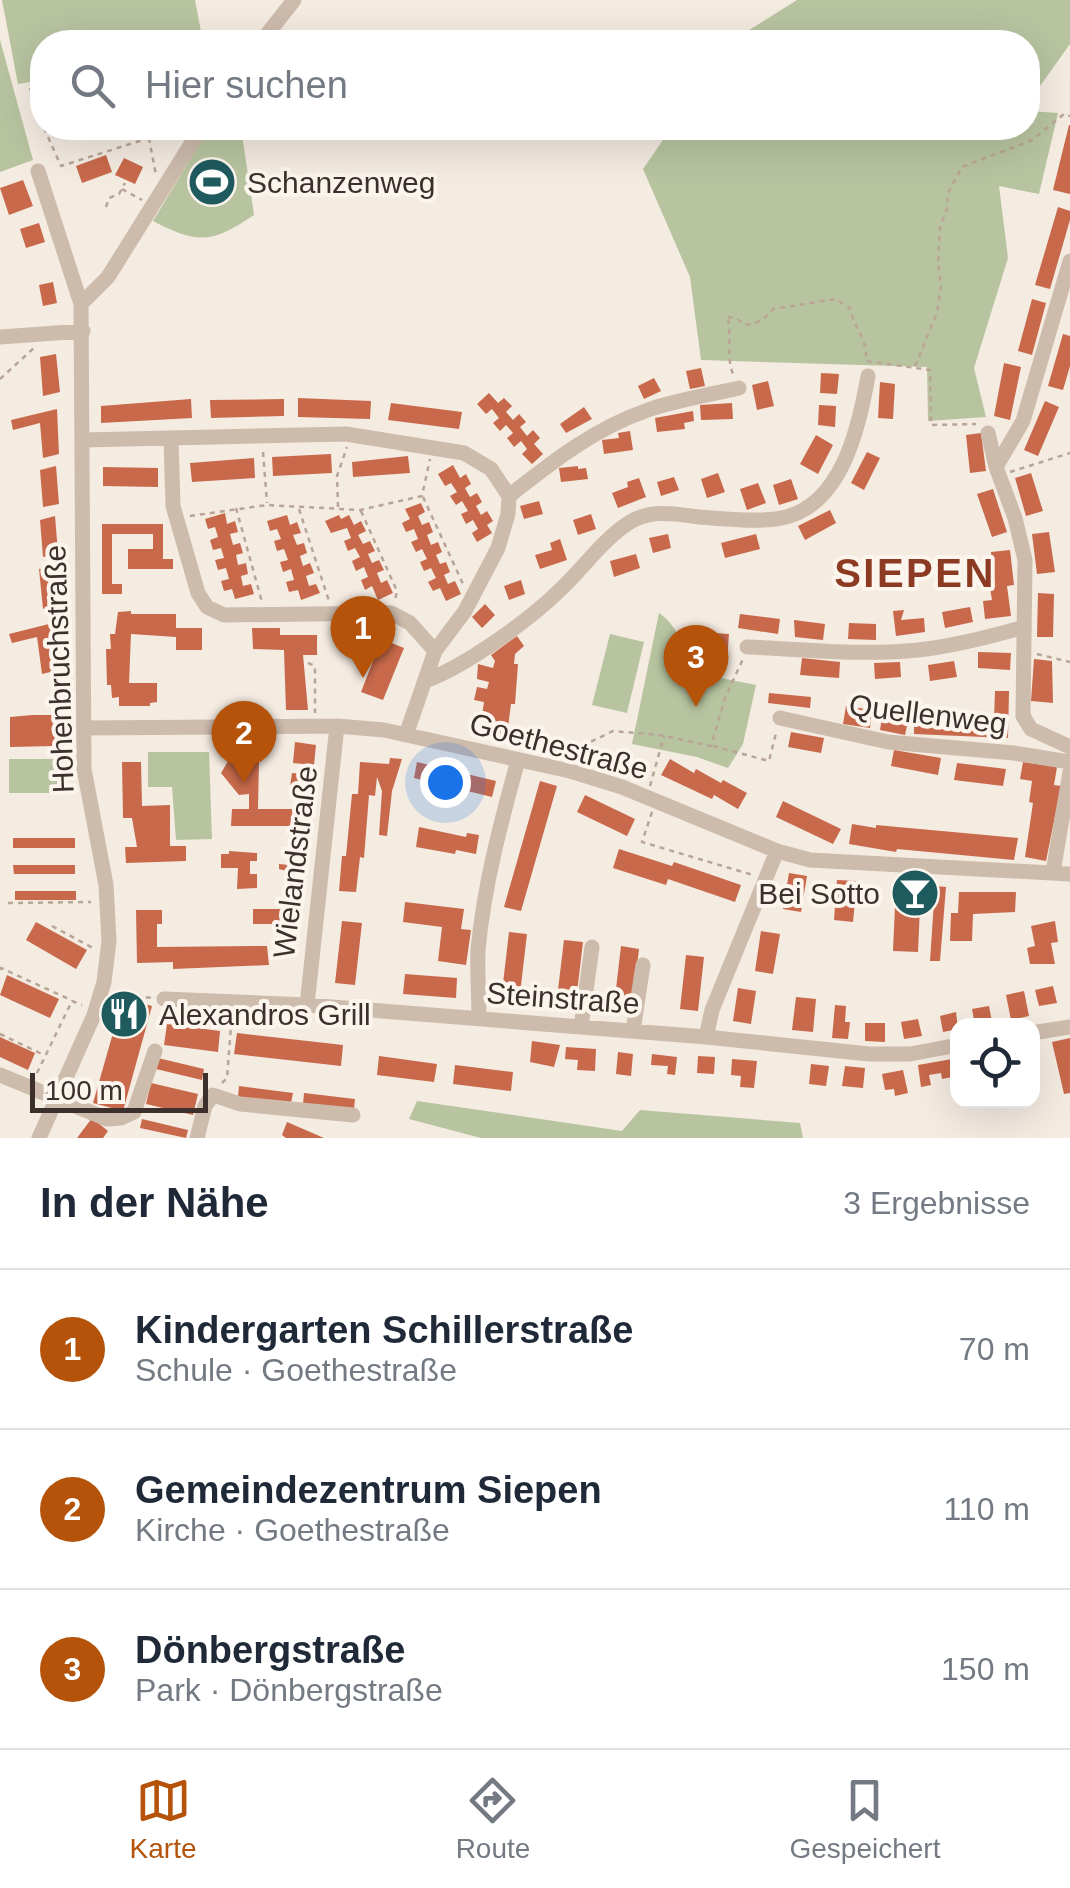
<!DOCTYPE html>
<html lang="de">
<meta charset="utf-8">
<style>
:root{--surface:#fff;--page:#f6f6f7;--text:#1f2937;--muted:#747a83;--line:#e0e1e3;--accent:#b45309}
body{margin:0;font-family:Arial,sans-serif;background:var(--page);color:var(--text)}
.controls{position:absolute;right:30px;bottom:30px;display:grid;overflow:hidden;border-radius:20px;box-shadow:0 10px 40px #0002}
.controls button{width:90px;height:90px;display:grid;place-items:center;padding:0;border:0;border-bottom:2px solid var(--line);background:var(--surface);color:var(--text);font:50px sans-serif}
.scale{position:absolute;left:30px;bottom:25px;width:178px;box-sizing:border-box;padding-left:10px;border:5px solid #3b302b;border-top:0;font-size:28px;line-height:35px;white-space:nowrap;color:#3b302b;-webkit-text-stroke:8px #fbf5ee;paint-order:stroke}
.you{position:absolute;left:445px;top:782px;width:35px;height:35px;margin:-25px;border:8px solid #fff;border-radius:50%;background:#1a73e8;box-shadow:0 0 0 15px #1a73e833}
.badge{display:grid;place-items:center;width:65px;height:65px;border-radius:50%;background:var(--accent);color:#fff;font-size:32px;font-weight:700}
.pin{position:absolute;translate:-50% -82px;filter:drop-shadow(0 2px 5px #0008)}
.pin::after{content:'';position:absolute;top:52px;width:35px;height:30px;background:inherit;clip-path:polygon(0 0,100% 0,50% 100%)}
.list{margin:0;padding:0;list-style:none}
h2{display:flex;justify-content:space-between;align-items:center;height:130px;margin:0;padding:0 40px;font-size:42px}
h2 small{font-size:32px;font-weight:400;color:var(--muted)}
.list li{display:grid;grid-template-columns:65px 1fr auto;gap:30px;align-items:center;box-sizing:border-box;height:160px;padding:0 40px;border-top:2px solid var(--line)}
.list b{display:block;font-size:38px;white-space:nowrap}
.list p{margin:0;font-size:32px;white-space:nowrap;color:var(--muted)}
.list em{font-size:32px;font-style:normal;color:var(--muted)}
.icon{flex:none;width:55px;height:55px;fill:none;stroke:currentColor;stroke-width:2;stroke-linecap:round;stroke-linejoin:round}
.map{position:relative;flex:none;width:1070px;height:1138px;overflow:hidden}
.search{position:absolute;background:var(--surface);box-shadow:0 10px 40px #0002;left:30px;right:30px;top:30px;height:110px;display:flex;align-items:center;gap:25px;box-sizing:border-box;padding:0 35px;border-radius:40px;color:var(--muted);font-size:38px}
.sheet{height:610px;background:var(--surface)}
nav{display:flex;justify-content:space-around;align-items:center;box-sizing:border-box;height:140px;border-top:2px solid var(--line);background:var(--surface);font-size:28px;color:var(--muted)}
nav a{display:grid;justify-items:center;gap:5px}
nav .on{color:var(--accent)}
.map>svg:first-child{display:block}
</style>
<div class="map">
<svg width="1070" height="1138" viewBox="0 0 1070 1138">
<rect width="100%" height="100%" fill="#f4ebe1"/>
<path fill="#b8c4a0" d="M2 0H195L203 42H42V80L18 84Z
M797 0H1070V44L1028 103V42H730Z
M0 40 33 160 0 172Z
M1028 111 1058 113 1039 194 999 186 1008 258 974 368 986 417 928 421 927 367 701 360 690 277 643 169 671 128H1028Z
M209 128H241L254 215C212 243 199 245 153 221Z
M659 613C680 628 683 646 686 671L756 685 743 744 728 768 697 757 632 744Z
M610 634 644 642 627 713 592 705Z
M148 752H209L212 839 176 840 172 787H148Z
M9 759H57V793H9Z
M417 1101 622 1131 640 1110 800 1123 803 1138H481L409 1119Z"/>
<path fill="#c8694b" d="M1069 125H1070V194L1053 190Z
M106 155 112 172 82 183 76 166Z
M124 158 143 167 135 184 115 175Z
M23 180 33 206 9 215 0 188Z
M1058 207 1070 211V220L1050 289 1035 285Z
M39 223 45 242 26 248 20 229Z
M53 282 57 303 43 306 39 285Z
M1032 299 1046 303 1032 355 1018 351Z
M1063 334 1070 336V366L1063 390 1048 386Z
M56 354 60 392 43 396 40 357Z
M1004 363 1021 367 1010 420 994 416Z
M701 368 705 386 690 389 686 371Z
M821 373 839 374 837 394 820 393Z
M654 378 661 391 644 399 638 386Z
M768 381 774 406 757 410 752 385Z
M880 382 895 384 893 419 878 418Z
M489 393 498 403 504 398 512 406 506 412 513 420 519 414 526 422 520 427 527 436 533 430 540 438 534 444 543 454 532 464 522 454 527 449 521 441 514 447 507 438 513 433 506 425 500 431 493 423 499 418 492 409 486 414 477 404Z
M298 398 371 401 370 419 298 417Z
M191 399 192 418 101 423V406Z
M284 399V416L211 418 210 400Z
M1045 401 1059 407 1038 456 1024 450Z
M391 403 462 412 459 429 388 420Z
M732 403 733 419 701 420 700 405Z
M819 405 836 406 835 427 818 425Z
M584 407 592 419 566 433 560 424Z
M57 409 59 454 43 458 40 423 13 430 11 420Z
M693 411 694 421 684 423 685 429 657 432 655 418Z
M630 431 633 450 604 454 602 440 619 438 618 433Z
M981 433 986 471 970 473 966 435Z
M816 435 833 445 818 474 800 464Z
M867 452 880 458 864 490 851 483Z
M331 454 332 473 273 476 272 457Z
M408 456 410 473 353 477 352 462Z
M254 458 255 478 192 482 190 463Z
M453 465 460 478 466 474 471 484 465 488 470 497 477 493 482 502 476 506 481 515 487 511 493 521 487 525 492 533 477 542 472 533 478 529 473 520 466 524 461 514 468 511 462 501 456 505 450 496 457 492 451 483 445 486 438 474Z
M56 466 59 504 43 507 40 470Z
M578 466V469L586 468 588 479 561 482 559 468Z
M103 467 158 468V487L103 486Z
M718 473 725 492 707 498 701 479Z
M1031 473 1043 511 1026 516 1015 478Z
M674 477 679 490 661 496 657 482Z
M639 478 646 497 618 508 612 493 628 487 627 482Z
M791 479 798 499 779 505 773 485Z
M758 483 766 503 747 510 740 489Z
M993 489 1007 532 992 537 977 494Z
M539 501 543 514 524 519 520 506Z
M421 503 425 512 418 516 422 525 429 522 433 532 427 535 431 545 438 542 442 552 436 555 440 564 446 562 450 572 444 575 448 584 455 581 461 594 446 601 440 588 433 591 428 582 436 578 431 568 424 571 420 562 427 559 422 549 416 552 411 542 418 539 414 529 406 532 402 523 410 519 405 509Z
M830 510 836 523 805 540 798 526Z
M225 513 227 524 235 521 238 532 230 534 233 545 240 543 243 553 236 555 238 565 246 563 248 574 241 576 243 586 251 584 254 594 235 599 232 589 224 591 221 581 229 579 226 568 218 570 215 560 224 558 221 548 213 550 210 540 218 537 215 527 208 529 205 519Z
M591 514 596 529 578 535 573 520Z
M287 515 290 525 297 522 301 533 293 535 297 545 304 543 307 553 300 556 303 566 310 563 314 573 306 576 309 586 316 584 320 593 301 600 298 590 289 592 286 582 294 580 291 569 283 572 280 562 288 560 284 549 277 551 274 541 281 539 277 529 270 531 267 521Z
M339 515 341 519 349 515 354 525 361 521 366 531 358 535 363 544 370 541 375 551 368 554 372 563 379 560 384 570 377 573 381 583 387 580 393 593 378 600 372 586 365 590 361 580 368 577 364 567 356 571 352 561 360 557 355 548 348 551 344 541 351 538 347 528 331 533 325 521Z
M55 516 58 553 43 557 40 520Z
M102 524H163V559H173V569H128V549H153V534H112V584H122V594H102Z
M1049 532 1055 572 1037 574 1032 534Z
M668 534 671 548 653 553 649 538Z
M756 534 760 549 725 558 721 543Z
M560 539 567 560 540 569 535 555 552 550 550 543Z
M1010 550 1014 585 1007 586 1011 616 985 619 983 601 992 600 990 588 995 587 991 552Z
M636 554 640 568 614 577 610 561Z
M55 565 58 605 43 609 39 569Z
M521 580 525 594 509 600 504 586Z
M1038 593 1054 594 1053 637H1037Z
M485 604 495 615 482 628 472 617Z
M970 607 973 622 945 628 942 612Z
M904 610 901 620 924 618 925 632 896 636 893 611Z
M131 611V614H176V628H202V650H176V637L131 634 129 683H157V702L150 703V706H119V697L112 698 111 685H107L106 649H111L110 634H115L118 612Z
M740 614 780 619 778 634 738 628Z
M794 620 825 624 823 640 795 637Z
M57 622 59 656 56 657 59 670 42 674 37 637 12 643 9 634Z
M849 623 876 624V640L848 639Z
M252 628H280V635H317V655H303L308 710H286L284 650 253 649Z
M365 632 404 648 383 700 361 692 377 651 360 645Z
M713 633 729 634 727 661 711 660Z
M517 636 524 646 515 654 514 664H518L515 704H511L507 735 488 730 491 718 482 716 484 702 474 700 477 687 487 689 489 682 477 679 478 664 493 668 495 661 491 655Z
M978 652 1011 653 1010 670 978 668Z
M802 658 840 662 839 678 800 675Z
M1034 659 1052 661 1053 703 1031 701Z
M954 661 957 677 930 681 928 665Z
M900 662 901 677 875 679 874 663Z
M995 691H1009L1008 738 914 734V724L925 726V721L994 720Z
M769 693 811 697 810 708 768 703Z
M846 706 872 710 870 728 843 724Z
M883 712 909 717 905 735 880 730Z
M32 715H59V729H55V746L10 747V717Z
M791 732 824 738 821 753 788 747Z
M295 742 316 745 314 765 293 763Z
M894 750 941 758 938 775 891 766Z
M230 758 259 760 258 809H295V826H231L232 809H249V794L239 795 221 773Z
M390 758 402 759 392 791 387 836 379 835 382 791 377 777 375 796 369 795 364 858 360 857 356 892 339 891 342 856H346L352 794H358L360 762 389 764Z
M670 759 694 773 696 769 721 783 723 780 747 793 738 809 714 795 712 799 661 775Z
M122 762H141L142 806 170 805V846H186V861L126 863 125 847H137L132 818H123Z
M417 762 496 781 492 797 414 778Z
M1023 762 1057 767 1054 785 1061 786 1046 861 1025 857 1033 803 1029 802 1032 781 1020 779Z
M957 763 1006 769 1003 786 954 780Z
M292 773 314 775 312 796 289 793Z
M540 781 557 786 521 911 504 907Z
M585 795 635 819 627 836 577 812Z
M783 801 841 829 833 844 776 817Z
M852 824 876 828V825L1018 838 1014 860 897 849 896 852 849 844Z
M419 827 466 837 467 833 479 835 476 854 456 850 455 854 416 847Z
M13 838H75V848H13Z
M292 839 310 841 308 862 305 867 296 866 294 872 306 873 303 894 284 892 287 871 279 869V864L289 865Z
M619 849 672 866 674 862 741 885 735 902 668 879 666 885 613 868Z
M229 851 257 853V861H250V874H257V888L237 889 238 868H221V854H229Z
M13 865H75V874H14Z
M789 873 807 876 801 912 783 909Z
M837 880 857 881 853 922 834 920Z
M896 884 921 885 918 952 893 951Z
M935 886 946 887 940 961H930Z
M15 891H76V900H15Z
M959 892H1016L1015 912 973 914 972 941H950L951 913H958Z
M405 902 464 909 461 929 471 930 466 965 438 961 442 927 403 922Z
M253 909H291V924H253Z
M136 910H162V924H157V947L267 946 269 965 173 969V962L137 963Z
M342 921 362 923 355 985 335 983Z
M1055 921 1058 942 1051 943 1055 964H1030L1027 948 1035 946 1031 926Z
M36 922 87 950 76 969 26 940Z
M761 931 780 934 773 974 755 971Z
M509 932 527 934 520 994 502 992Z
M564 940 583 942 576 1001 557 998Z
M621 946 639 949 632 1008 614 1006Z
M686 955 704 957 698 1011 680 1009Z
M405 974 457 978 456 998 403 994Z
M7 975 59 999 50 1018 0 995Z
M1053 986 1057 1003 1039 1006 1035 990Z
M738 988 756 991 751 1024 733 1021Z
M1024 991 1029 1016 1011 1020 1006 995Z
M796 997 816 999 813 1032 792 1030Z
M123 998 152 1006 123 1111 93 1103Z
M835 1005 846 1006 845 1022H850L848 1039 832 1038Z
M989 1006 992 1022 975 1025 972 1009Z
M956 1012 958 1029 943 1032 940 1016Z
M918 1019 922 1036 904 1039 901 1022Z
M865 1023H885V1042L865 1041Z
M167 1024 220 1031 218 1052 164 1045Z
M237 1033 343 1045 341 1066 234 1054Z
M0 1037 35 1053 28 1070 0 1057Z
M1070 1038V1093L1064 1094 1052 1042Z
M532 1041 560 1045 554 1067 530 1062Z
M566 1047 596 1049 595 1071 577 1070 578 1060 565 1059Z
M618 1052 633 1054 631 1076 616 1074Z
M652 1054 677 1057 675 1075 667 1074 668 1066 651 1065Z
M379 1056 437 1064 434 1082 377 1075Z
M698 1056 715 1057 714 1074 697 1073Z
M158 1058 204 1069 202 1080 156 1069Z
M958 1058V1076L942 1079 941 1073 929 1075 931 1085 921 1087 918 1065Z
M732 1059 757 1061 754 1088 740 1087 741 1076 731 1075Z
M811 1064 829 1066 826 1086 809 1084Z
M455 1065 513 1072 511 1091 453 1084Z
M845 1066 865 1068 863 1088 842 1086Z
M903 1070 908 1093 895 1096 894 1089 885 1090 882 1074Z
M151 1083 198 1094 193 1115 146 1104Z
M239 1086 293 1093 291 1103 238 1097Z
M304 1093 355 1099 354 1109 303 1104Z
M92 1118 108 1131 103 1138H77Z
M142 1119 188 1130 186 1138 140 1128Z
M287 1122 324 1138H286L282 1135Z"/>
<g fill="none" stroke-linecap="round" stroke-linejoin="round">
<path stroke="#b9a596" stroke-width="2.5" stroke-dasharray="5 5" stroke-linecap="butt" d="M30 88 42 123
M44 128 61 166 149 138
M147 128 156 175
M122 189 142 200
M106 207 109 198 119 194 125 183
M728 317 736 318 745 325C759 323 764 320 773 309L836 299 850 308C854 330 867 335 866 361L930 370 931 425 976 424
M728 319C732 338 726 357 733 374
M915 366 937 313 941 286 938 263 940 227 948 206 947 195 962 167 1032 140 1064 114 1070 116
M0 379 35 347
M263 452 267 503
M1010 472 1070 453
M423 497 463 584
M338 507 337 476 347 447
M236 508 262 602
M299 509 329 601
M361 511 397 591 395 600
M190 516 267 505 360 510 422 496 430 459
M1037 654 1070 662
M308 663 315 666V713
M713 746 769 761 776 733
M553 752 576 749 613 731 660 735 711 746 725 698 743 659
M650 786 664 736
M652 812 642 842 753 875
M8 903 91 902
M52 926 93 948
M0 970 1 968 71 1000
M116 994 152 998
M0 1034 44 1055
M37 1073 72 1001 82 1005
M222 1083 227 1078 232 1013"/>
<path stroke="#cdbbac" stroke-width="15" d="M261 42 294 0
M38 171 81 304
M1070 261 1023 421 996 467 1015 518 1025 560 1023 716 1031 729 1070 747
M0 337 83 331
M988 433 996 467
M171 439 173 506 198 593 207 607 224 615 391 613 410 623 435 651
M83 440 346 434 464 453 491 469 509 496 508 514 498 548 465 611 435 651 406 735
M509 496C552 462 595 428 648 410 677 400 709 395 739 388
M747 647C803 649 861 656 918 650 954 646 989 637 1024 627
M425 681C466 666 531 619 562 588 583 568 603 540 627 524 650 508 675 514 700 517 724 519 752 522 776 519 841 511 859 428 868 376
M780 718 888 742 1014 753 1070 762
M83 728 337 726 384 730 570 771 622 787 777 851 810 860 1070 874
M1053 872 1070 772
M164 999 307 1005 706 1037 869 1054H910L958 1045
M307 1005 337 726
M479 1019C479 996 477 972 478 950 484 885 501 822 518 760
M581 1027 592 947
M633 1031 643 965
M1032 1033 1070 1027
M706 1037 712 1010 777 851
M0 1075 107 1119 121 1118 134 1112 155 1051
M39 1138 94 1015 104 982 109 941 106 885 84 769 81 304 108 277 201 128
M197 1138 205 1106 213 1095 240 1104 353 1115"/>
</g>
<defs>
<g id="stadium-disc" transform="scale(2.5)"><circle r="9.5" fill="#1f5a5e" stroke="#fbf5ee"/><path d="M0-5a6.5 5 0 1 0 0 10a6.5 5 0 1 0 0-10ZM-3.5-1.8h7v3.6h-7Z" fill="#fff"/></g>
<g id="bar-disc" transform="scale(2.5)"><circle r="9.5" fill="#1f5a5e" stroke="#fbf5ee"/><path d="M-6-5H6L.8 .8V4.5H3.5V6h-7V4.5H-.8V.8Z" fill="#fff"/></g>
<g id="restaurant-disc" transform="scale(2.5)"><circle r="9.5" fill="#1f5a5e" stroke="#fbf5ee"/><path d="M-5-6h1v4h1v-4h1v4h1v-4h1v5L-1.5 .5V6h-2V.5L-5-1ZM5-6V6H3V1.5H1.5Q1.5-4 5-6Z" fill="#fff"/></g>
</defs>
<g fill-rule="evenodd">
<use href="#stadium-disc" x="212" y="182"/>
<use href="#bar-disc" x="915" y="893"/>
<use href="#restaurant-disc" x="124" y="1014"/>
</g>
<g text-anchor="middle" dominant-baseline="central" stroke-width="8" stroke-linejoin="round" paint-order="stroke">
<g font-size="30" fill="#3b302b" stroke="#fbf5ee" text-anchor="start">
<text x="247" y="182">Schanzenweg</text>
<text x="880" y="893" text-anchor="end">Bei Sotto</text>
<text x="159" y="1014">Alexandros Grill</text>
</g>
<g font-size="30" fill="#3b302b" stroke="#fbf5ee">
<text transform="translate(59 669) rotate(-92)">Hohenbruchstraße</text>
<text transform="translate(928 714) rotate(7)">Quellenweg</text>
<text transform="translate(559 746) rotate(15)">Goethestraße</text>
<text transform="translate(295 862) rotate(-83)">Wielandstraße</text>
<text transform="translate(563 998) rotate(4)">Steinstraße</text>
</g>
<g font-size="40" font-weight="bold" letter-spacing="2.5" fill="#8c3b22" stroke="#fbf5ee">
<text x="915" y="573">SIEPEN</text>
</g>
</g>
</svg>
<div class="controls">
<button><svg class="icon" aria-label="locate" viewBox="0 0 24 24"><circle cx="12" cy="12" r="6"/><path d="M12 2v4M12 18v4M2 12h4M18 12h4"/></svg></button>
</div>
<div class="scale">100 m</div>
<div class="you"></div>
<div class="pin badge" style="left:363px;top:678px">1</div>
<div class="pin badge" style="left:244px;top:783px">2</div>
<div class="pin badge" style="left:696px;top:707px">3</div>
<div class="search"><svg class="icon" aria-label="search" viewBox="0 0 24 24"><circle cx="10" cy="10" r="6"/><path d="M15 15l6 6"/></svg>Hier suchen</div>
</div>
<section class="sheet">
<h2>In der Nähe<small>3 Ergebnisse</small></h2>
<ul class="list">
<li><span class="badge">1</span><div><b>Kindergarten Schillerstraße</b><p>Schule · Goethestraße</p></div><em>70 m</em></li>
<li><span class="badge">2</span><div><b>Gemeindezentrum Siepen</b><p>Kirche · Goethestraße</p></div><em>110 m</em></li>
<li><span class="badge">3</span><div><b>Dönbergstraße</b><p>Park · Dönbergstraße</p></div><em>150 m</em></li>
</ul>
</section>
<nav>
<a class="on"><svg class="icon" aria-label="map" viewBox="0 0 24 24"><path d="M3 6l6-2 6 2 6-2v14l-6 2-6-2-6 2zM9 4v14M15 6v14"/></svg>Karte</a>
<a><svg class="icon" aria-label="directions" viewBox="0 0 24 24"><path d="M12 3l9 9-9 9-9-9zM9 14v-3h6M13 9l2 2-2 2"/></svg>Route</a>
<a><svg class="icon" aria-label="saved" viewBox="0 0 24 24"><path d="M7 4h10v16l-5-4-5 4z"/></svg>Gespeichert</a>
</nav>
